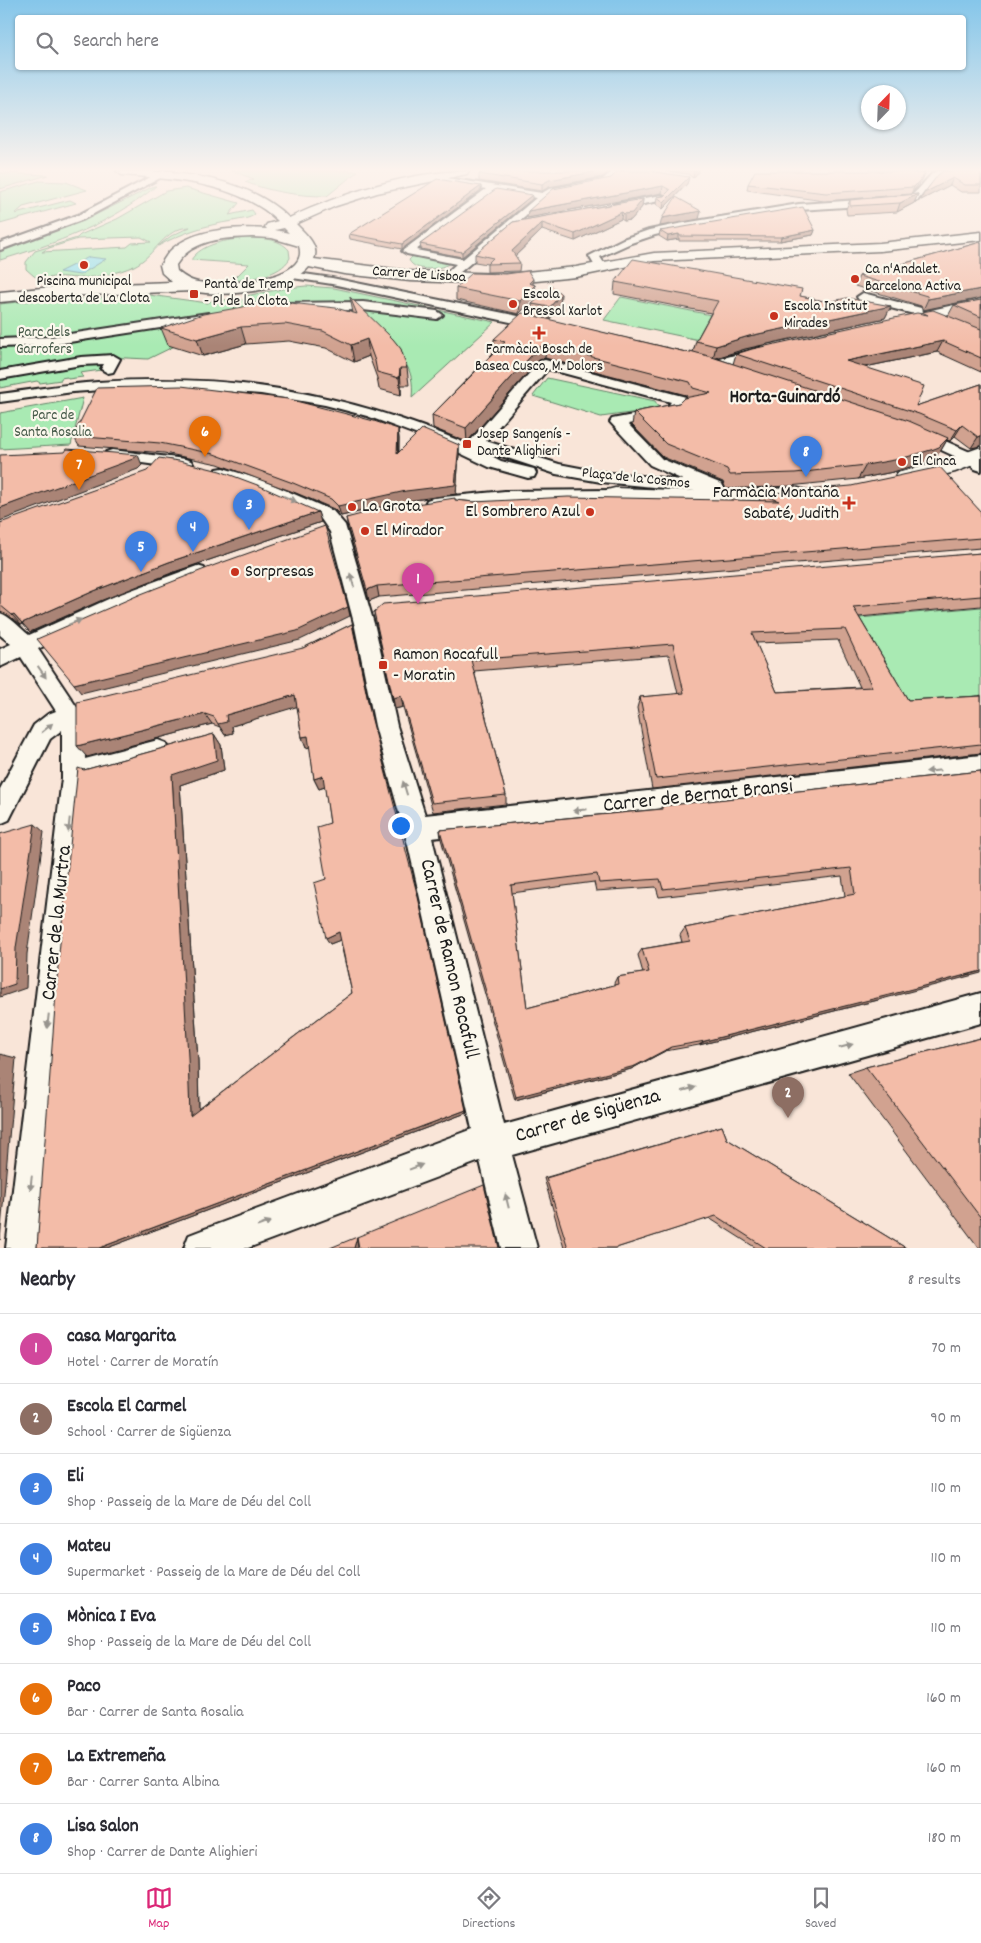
<!DOCTYPE html>
<meta charset="utf-8">
<style>
:root{--surface:#fff;--page:#f7f7f7;--text:#2b2b33;--muted:#7c7c81;--line:#e1e1e2;--accent:#db2777}
body{margin:0;font-family:Dekko,sans-serif;background:var(--page);color:var(--text)}
.compass{position:absolute;left:861px;top:85px;width:45px;height:45px;border-radius:50%;background:var(--surface);box-shadow:0 1px 4px #0004;rotate:23deg}
.you{position:absolute;left:400px;top:825px;width:18px;height:18px;margin:-12px;border:4px solid #fff;border-radius:50%;background:#1a73e8;box-shadow:0 0 0 8px #1a73e833}
.badge{display:grid;place-items:center;width:32px;height:32px;border-radius:50%;background:var(--accent);color:#fff;font-size:16px;font-weight:700}
.pin{position:absolute;translate:-50% -41px;filter:drop-shadow(0 1px 2px #0008)}
.pin::after{content:'';position:absolute;top:26px;width:18px;height:15px;background:inherit;clip-path:polygon(0 0,100% 0,50% 100%)}
.list{margin:0;padding:0;list-style:none}
h2{display:flex;justify-content:space-between;align-items:center;height:65px;margin:0;padding:0 20px;font-size:21px}
h2 small{font-size:16px;font-weight:400;color:var(--muted)}
.list li{display:grid;grid-template-columns:32px 1fr auto;gap:15px;align-items:center;box-sizing:border-box;height:70px;padding:0 20px;border-top:1px solid var(--line)}
.list b{display:block;font-size:19px;white-space:nowrap}
.list p{margin:0;font-size:16px;white-space:nowrap;color:var(--muted)}
.list em{font-size:16px;font-style:normal;color:var(--muted)}
.icon{flex:none;width:28px;height:28px;fill:none;stroke:currentColor;stroke-width:2;stroke-linecap:round;stroke-linejoin:round}
.map{position:relative;flex:none;width:981px;height:1248px;overflow:hidden}
.search{position:absolute;background:var(--surface);box-shadow:0 1px 4px #0004;left:15px;right:15px;top:15px;height:55px;display:flex;align-items:center;gap:12px;box-sizing:border-box;padding:0 18px;border-radius:5px;color:var(--muted);font-size:19px}
.sheet{height:625px;background:var(--surface)}
nav{display:flex;justify-content:space-around;align-items:center;box-sizing:border-box;height:70px;border-top:1px solid var(--line);background:var(--surface);font-size:14px;color:var(--muted)}
nav a{display:grid;justify-items:center;gap:2px}
nav .on{color:var(--accent)}
.map>svg:first-child{display:block}
</style>
<div class="map">
<svg width="981" height="1248" viewBox="0 0 981 1248">
<rect width="100%" height="100%" fill="#f9e5d8"/>
<filter id="ink" filterUnits="userSpaceOnUse"><feTurbulence type="fractalNoise" baseFrequency=".02" numOctaves="2"/><feDisplacementMap in="SourceGraphic" scale="10" xChannelSelector="R" yChannelSelector="G"/><feConvolveMatrix kernelMatrix="1 2 1 2 8 2 1 2 1" color-interpolation-filters="sRGB"/></filter>
<g filter="url(#ink)">
<path fill="#a9eab3" stroke="#628368" fill-rule="evenodd" d="M232 171H358L327 196C299 196 271 192 245 182L254 179Z
M0 173 48 175 0 189Z
M39 181 66 182 87 190 23 207 15 214 70 200 76 203 0 224V192Z
M154 186H156C112 224 54 244 0 260V252L81 222Z
M186 188 239 203 229 215 252 210 255 214C250 219 241 219 233 221 205 225 182 233 158 246L171 236 190 227C164 228 155 256 134 266 118 273 99 277 81 278 68 278 55 274 43 280L34 276 26 269V262L35 251 77 238 80 235 117 219 166 191ZM141 237 151 242 132 243 127 247 42 252 49 248 78 239Z
M246 238C261 238 279 238 289 250L290 258C280 276 251 279 232 281L249 264 191 260C202 243 228 240 246 238Z
M414 255 452 262C441 270 415 273 409 260Z
M306 286 334 288 495 322 412 398C415 365 401 356 378 338L187 340 148 359 106 357 101 370 80 373 83 377 68 379 67 377 61 378V380L40 383 37 381 0 388V304L46 299 45 301 149 295 208 303 212 300H244L245 296 287 288Z
M621 297 711 315 699 340 604 320Z
M547 378 655 401 660 409 601 417 533 396Z
M83 398 71 445 0 449V413Z
M981 607V696H976L967 704 900 709 848 619Z"/>
<path fill="#90e0ec" stroke="#629299" d="M89 257 106 259 80 275 59 272Z"/>
<g fill="none" stroke-linecap="round" stroke-linejoin="round">
<g stroke="#1c1c1c" stroke-width="4">
<path id="street" d="M162 171H173L84 219 0 250V243L78 215Z
M613 171H622L609 183 552 194 452 279 448 280 442 277 456 264 407 254 402 251 486 189 431 180 428 179V175L542 193 549 189 603 179ZM495 191 536 198 463 259 416 250Z
M936 171H946L934 180 918 200 907 203 799 210 678 230 655 235 631 243 600 257 606 266 600 269 596 268 589 256 623 239 649 230 678 224 799 204 907 197C918 194 926 177 936 171Z
M662 195 665 196V200L617 209 612 206 617 203Z
M290 272 332 278 543 321 549 325 543 329 332 284 286 277 284 275Z
M863 293 921 308 922 312 981 299V307L913 322 907 318 914 314 859 300 857 297Z
M363 302 437 311 443 315 437 319 363 310 284 311 278 307 284 303Z
M208 313 214 317 212 320 50 345 0 347V339L50 337Z
M760 348 767 352 765 355 714 369 707 365 709 362Z
M113 355 120 359 113 372 108 373 101 369 104 364 81 365 0 379V371L81 357Z
M545 360 686 397 688 400 675 415 628 424 662 459 722 484 724 488 722 492 716 493 601 482 556 474 477 448 501 461 534 469 536 473 534 477 528 478 489 467 439 443 367 416 325 405 261 394 196 389 131 388 73 392 0 402V394C32 390 65 384 98 382 234 373 344 392 470 445L468 443 471 440 540 361ZM548 369 671 402 665 409 617 418 612 419 610 422 650 465 683 480 601 472 559 464 486 441Z
M918 429 977 455 981 458V471L975 469 965 461 913 437 910 434 913 431Z
M112 450 185 459 191 461 193 464 191 467 185 469 106 458 104 455 106 452Z
M223 468 262 480 333 511 345 525 375 627 397 726 425 815 981 755V777L432 838 504 1125 981 993V1023L512 1155 537 1248H501L480 1161 248 1248H184L189 1235 202 1230 472 1129 408 845 375 726 355 627 330 532 321 519 250 488 217 477 215 473 217 469Z
M615 490 621 491 623 495 621 499 505 501 433 510 427 508 425 504 427 500 433 498 505 491Z
M197 566 204 568 206 573 204 578 128 606 38 649 84 718 85 759 158 740 166 743 170 750 166 757 158 760 93 778 86 775 42 1248H6L62 778V730L50 739 9 820 0 824V789L34 725 48 714 56 711 21 657 0 667V649L11 644 0 635V613C10 616 20 628 29 635L115 596Z"/>
</g>
<g stroke="#1c1c1c" stroke-width="3">
<path id="secondary" d="M116 171C174 171 246 175 289 218 342 193 411 171 469 171L467 174 377 193 336 206 296 224C305 233 320 246 314 259L410 271 506 274 576 267 654 253 880 243 981 232V240L880 251 654 261 576 277 506 284 410 281 344 274 309 267C289 292 222 298 193 291L63 296 0 302V292L63 286 172 282 162 273 160 265C164 260 167 253 172 249 196 228 237 227 267 229L265 227 267 224 278 221C239 183 174 179 122 175ZM284 228 289 233 275 230ZM252 237 272 238 299 246C311 282 219 286 198 282 190 281 183 276 177 271L176 265C192 239 224 238 252 237Z
M981 447V462L955 472 905 485 897 483 894 478 897 473 939 462Z
M615 488 706 491 798 488 806 490 810 495 806 500C768 510 708 507 668 505 648 505 626 505 607 500L603 495 607 490Z"/>
</g>
<use href="#street" fill="#fbf7ec" fill-rule="evenodd"/>
<use href="#secondary" fill="#fbf7ec" fill-rule="evenodd"/>
</g>
<path fill="#d1a290" stroke="#1c1c1c" fill-rule="evenodd" d="M666 171H699L693 178 688 174Z
M913 171H933L931 172Z
M943 171H981V192H961L950 185 921 200 924 193Z
M479 174 602 177 549 187 542 191 479 181Z
M925 174 922 180 911 194 824 201 747 190 748 184Z
M689 177 687 184 663 209 656 204 657 197 665 195 662 193 527 218 528 211Z
M481 186V190L402 249 350 239 349 234Z
M918 194 914 203 897 212 847 215 846 209 850 200Z
M532 199 462 257 421 249 420 244Z
M643 199 642 207 631 220 624 221 621 219 575 241 542 230 515 256 520 263 519 271 487 272V264L475 262V254L513 222Z
M815 230 813 235 780 241H679V239L667 241 659 236 660 231Z
M981 242V298L923 310 921 306 855 286 859 276Z
M615 282 800 296 828 302 891 306 885 318 745 349 716 358 733 364 736 354 921 314 922 312 948 316 954 305 981 300V372L937 352 865 367 916 406 981 384V446L971 448 955 436 950 441 947 440 940 452 931 461 893 472 858 479 789 486 726 489 723 482 663 457 632 425 634 412 679 403 687 397 686 395 545 358 539 360 467 442 433 428 432 415 494 352V339L532 316V304L560 307 549 320 690 353 693 352 696 341 711 313 614 294Z
M533 284 535 285V297L519 314 456 300V288Z
M350 297 407 368 409 385H401V395L379 389 377 378 369 356 354 362 326 348 289 341 246 344 203 356 168 345 161 328 353 313Z
M398 429 399 439V452L459 445V455L456 494 407 501 341 516 334 509 296 493 218 464 164 453 79 446 73 436Z
M762 494 981 512V548L379 597 369 601 348 529 346 518 455 500 474 502 759 501Z
M318 512 321 522 174 572 100 601 30 632 23 624 21 625 8 615 0 612V523Z
M981 553V606L859 617 908 700 979 696 981 695V753L652 789 637 708 640 697 678 694 669 655 474 671 506 795V804L433 812 403 707 395 709 374 612ZM838 640 860 687 777 692 756 643Z
M352 624 373 726 466 1113 107 1248H37L84 770 214 734 221 745 224 770 180 785 198 1061 199 1109 352 993 340 940 330 944 326 879 330 823 325 787 319 789 314 779 310 747 306 748 302 737 297 706 232 726 233 733 225 735 220 727 212 724 87 757 303 648Z
M981 771 878 1000 699 1045 665 1051 631 1069 515 1100 441 839 440 830 660 809 662 806ZM842 876 845 896 685 928 680 935 682 942 642 949 638 955 643 973 617 977 614 983V985L527 1008 512 893 594 882 596 891 656 887 659 897Z
M981 1038V1248H979L848 1073 866 1067Z
M722 1126 727 1139 906 1248H756L709 1218 616 1248H564L544 1178Z"/>
<path fill="#aa8476" stroke="#1c1c1c" d="M600 171H610L602 177 549 187 542 191V184L549 180Z
M694 171H699L693 178Z
M925 174 922 180 911 194 914 187Z
M689 177 687 184 663 209 664 202Z
M953 178 950 185 921 200 924 193Z
M481 186V190L402 249V244Z
M663 186 662 193 527 218 528 211Z
M918 194 914 203 897 212 900 203Z
M532 195V199L462 257V252Z
M643 199 642 207 631 220 624 221V214Z
M701 211 699 219 660 226 662 218Z
M622 212 621 219 575 241V234Z
M542 223V230L512 259V251Z
M815 230 813 235 780 241 781 237Z
M679 234V239L667 241 668 236Z
M533 279V287L535 285V297L519 314 520 301 529 283Z
M981 289V298L923 310 928 299Z
M561 294 560 307 549 320 550 307Z
M891 306 885 318 745 349 713 359 716 346 749 336Z
M241 327 246 344 203 356 197 339Z
M367 339 369 356 354 362 351 345Z
M943 341 937 352 841 372 846 361Z
M546 345 545 358 539 360 467 442 466 428 539 347Z
M400 368 401 385V395L399 378Z
M962 425 955 436 950 441 957 430Z
M398 429 399 439 398 464 397 454Z
M981 436V446L971 448 978 437Z
M948 438 940 452 931 461 893 472 858 479 866 465Z
M459 445V455L456 494 407 501 341 516 338 506Z
M138 455 142 465 138 469 0 521V508Z
M318 512 321 522 174 572 100 601 30 632 22 623 94 591 169 562Z
M377 586 379 597 369 601 367 590Z
M348 607 350 616 300 640 81 693 74 684Z
M14 614 23 624 21 625 12 615Z
M352 624 355 636 373 726 371 716Z
M295 695 299 706 232 726 233 733 225 735 218 724 226 715Z
M401 696 403 707 395 709 393 698Z
M205 714 212 724 87 757 77 746Z
M214 734 221 745 224 770 180 785 198 1061 199 1118 190 1116 172 775Z
M308 736 312 746 306 748 302 737Z
M323 776 327 786 319 789 314 779Z
M35 824 44 832 27 954 26 988 0 997V989Z
M418 897 466 1113 107 1248H99L466 1110Z
M339 932 343 939 330 944 326 938Z
M981 971V973L878 1000 699 1045 705 1041Z
M671 1047 665 1051 631 1069 515 1100 516 1097Z
M0 1054 16 1058 0 1240Z
M357 1237 358 1248H354Z"/>
<path fill="#f3bca8" stroke="#1c1c1c" fill-rule="evenodd" d="M488 171H600L549 180 542 184 479 174Z
M618 171H649L689 177 664 202 657 197 664 196 670 190 663 186 528 211 553 189 611 178Z
M755 171H904L925 174 914 187 826 193 748 184Z
M943 171H981V185H965L953 178 924 193 938 175Z
M437 179 481 186 402 244 349 234Z
M496 189 532 195 462 252 420 244Z
M918 194 900 203 850 206V200Z
M676 197 701 211 662 218Z
M643 199 632 213 624 214 622 212 575 234 542 223 512 251 520 263 487 264 493 258 475 254 513 222Z
M803 207 815 230 781 237 680 236 679 234 668 236 660 231Z
M981 242V289L928 299 927 296 859 276Z
M633 259 802 289 800 296 828 302 847 298 891 306 749 336 716 346 696 341 718 301 615 282Z
M528 271 533 279 529 283 535 285 520 301 456 288 472 273 506 274Z
M552 286 561 294 550 307 532 304Z
M350 297 393 339 401 349 407 368H400L399 378 377 372 375 361 367 339 351 345 323 331 285 324 241 327 197 339 161 328 203 314 243 307 263 300 336 308 357 314Z
M981 300V317L954 305Z
M933 310 981 329V358L943 341 846 361 924 386 916 406 981 384V436L978 437 962 425 957 430 919 414 736 354 752 349 917 313 928 315 922 312Z
M522 313 690 353V351L712 357 909 421 948 438 939 447 934 449 900 459 866 465 795 473 730 475 727 469 666 444 634 412 679 403 684 398 711 393 693 388 690 382 546 345 539 347 466 428 432 415 505 342 494 339Z
M181 386 288 399 374 421 398 429 397 454 422 429 459 445 455 485 406 491 338 506 331 499 293 483 214 454 160 443 73 436 97 388Z
M67 449 138 455 133 459 0 508V455L65 452Z
M159 458 179 461 220 471 260 486 318 512 169 562 94 591 22 623 14 614 12 615 0 605V523L147 471Z
M940 467 981 512V538L377 586 367 590 346 518 377 510 455 498V500L474 502 568 497 779 501 762 494 851 486Z
M325 526 348 607 297 631 74 684 37 639 141 594 215 565Z
M981 553V596L853 607 908 700 981 696V744L656 779 640 697 684 693 673 644 471 660 506 795 432 803 401 696 393 698 374 612 383 604ZM845 629 872 687 777 692 752 633Z
M352 624 371 716 418 897 466 1110 99 1248H37L59 953 78 768 84 770 214 734 217 760 172 775 188 1057 190 1116 352 993 339 932 326 938 314 883 326 879 317 827 330 823 323 776 314 779 308 736 302 737 295 695 226 715 227 722 218 724 214 717 205 714 77 746V702L303 648Z
M981 771V971L889 995 705 1041 671 1047 635 1066 516 1097 440 830 662 809V806ZM851 868 855 894 685 928 690 941 642 949 649 972 617 977 618 984 527 1008 511 885 597 874 599 883 660 879 663 889Z
M35 824 16 948 15 984 0 989V834Z
M981 1038V1218L866 1067Z
M722 1126 727 1139 906 1248H766L716 1216 616 1248H568L546 1178Z
M484 1185 499 1248H359L357 1237 354 1248H330Z"/>
<defs><path id="oneway-solid" d="M-6-.8H1V-3.2L6.5 0L1 3.2V.8H-6Z" transform="scale(1.25)"/></defs>
<g fill="#97948e">
<use href="#oneway-solid" transform="translate(290 499) rotate(24)"/>
<use href="#oneway-solid" transform="translate(352 580) rotate(-106)"/>
<use href="#oneway-solid" transform="translate(75 622) rotate(-23)"/>
<use href="#oneway-solid" transform="translate(42 672) rotate(55)"/>
<use href="#oneway-solid" transform="translate(47 728) rotate(-40)"/>
<use href="#oneway-solid" transform="translate(933 771) rotate(174)"/>
<use href="#oneway-solid" transform="translate(405 788) rotate(-107)"/>
<use href="#oneway-solid" transform="translate(580 810) rotate(174)"/>
<use href="#oneway-solid" transform="translate(69 825) rotate(96)"/>
<use href="#oneway-solid" transform="translate(48 1021) rotate(96)"/>
<use href="#oneway-solid" transform="translate(846 1046) rotate(-15)"/>
<use href="#oneway-solid" transform="translate(689 1089) rotate(-15)"/>
<use href="#oneway-solid" transform="translate(416 1167) rotate(-21)"/>
<use href="#oneway-solid" transform="translate(31 1183) rotate(96)"/>
<use href="#oneway-solid" transform="translate(507 1201) rotate(-104)"/>
<use href="#oneway-solid" transform="translate(264 1224) rotate(-21)"/>
</g>
</g>
<linearGradient id="sky" x2="0" y2="1"><stop stop-color="#85c6ea"/><stop offset="0.49" stop-color="#fcf3ed"/><stop offset="1" stop-color="#fcf3ed" stop-opacity="0"/></linearGradient>
<rect width="981" height="346" fill="url(#sky)"/>
<g fill="#c8321e" stroke="#fbf7ec" stroke-width="2">
<circle cx="84" cy="265" r="5"/>
<circle cx="855" cy="279" r="5"/>
<rect x="189" y="289" width="10" height="10" rx="2.5"/>
<circle cx="513" cy="304" r="5"/>
<circle cx="774" cy="316" r="5"/>
<path d="M536.5 325.5h5v5h5v5h-5v5h-5v-5h-5v-5h5z"/>
<rect x="462" y="439" width="10" height="10" rx="2.5"/>
<circle cx="902" cy="462" r="5"/>
<path d="M846.5 495.5h5v5h5v5h-5v5h-5v-5h-5v-5h5z"/>
<circle cx="352" cy="507" r="5"/>
<circle cx="590" cy="512" r="5"/>
<circle cx="365" cy="531" r="5"/>
<circle cx="235" cy="572" r="5"/>
<rect x="378" y="660" width="10" height="10" rx="2.5"/>
</g>
<g text-anchor="middle" dominant-baseline="central" stroke-width="4.5" stroke-linejoin="round" paint-order="stroke">
<g font-size="15" fill="#1c1c1c" stroke="#fbf7ec" text-anchor="start">
<text x="865" y="270">Ca n'Andalet.<tspan x="865" dy="17">Barcelona Activa</tspan></text>
<text x="84" y="282" text-anchor="middle">Piscina municipal<tspan x="84" dy="17">descoberta de La Clota</tspan></text>
<text x="204" y="285">Pantà de Tremp<tspan x="204" dy="17">- Pl de la Clota</tspan></text>
<text x="523" y="295">Escola<tspan x="523" dy="17">Bressol Xarlot</tspan></text>
<text x="784" y="307">Escola Institut<tspan x="784" dy="17">Mirades</tspan></text>
<text x="539" y="350" text-anchor="middle">Farmàcia Bosch de<tspan x="539" dy="17">Basea Cusco, M. Dolors</tspan></text>
<text x="477" y="435">Josep Sangenís -<tspan x="477" dy="17">Dante Alighieri</tspan></text>
<text x="912" y="462">El Cinca</text>
</g>
<g font-size="15" fill="#1c1c1c" stroke="#fbf7ec">
<text transform="translate(419 275) rotate(4)">Carrer de Lisboa</text>
<text transform="translate(636 479) rotate(6)">Plaça de la Cosmos</text>
</g>
<g font-size="15" fill="#465a49" stroke="#fbf7ec">
<text x="44" y="333">Parc dels<tspan x="44" dy="17">Garrofers</tspan></text>
<text x="53" y="416">Parc de<tspan x="53" dy="17">Santa Rosalia</tspan></text>
</g>
<g font-size="18" fill="#1c1c1c" stroke="#fbf7ec" text-anchor="start">
<text x="839" y="493" text-anchor="end">Farmàcia Montaña<tspan x="839" dy="21">Sabaté, Judith</tspan></text>
<text x="362" y="507">La Grota</text>
<text x="580" y="512" text-anchor="end">El Sombrero Azul</text>
<text x="375" y="531">El Mirador</text>
<text x="245" y="572">Sorpresas</text>
<text x="393" y="655">Ramon Rocafull<tspan x="393" dy="21">- Moratin</tspan></text>
</g>
<g font-size="19" font-weight="bold" fill="#1c1c1c" stroke="#fbf7ec">
<text x="785" y="398">Horta-Guinardó</text>
</g>
<g font-size="21" fill="#1c1c1c" stroke="#fbf7ec">
<text transform="translate(698 797) rotate(-6)">Carrer de Bernat Bransi</text>
<text transform="translate(58 923) rotate(-84)">Carrer de la Murtra</text>
<text transform="translate(448 959) rotate(77)">Carrer de Ramon Rocafull</text>
<text transform="translate(588 1117) rotate(-16)">Carrer de Sigüenza</text>
</g>
</g>
</svg>
<svg class="compass" viewBox="-18 -18 36 36"><path d="M0-13l5 13h-10z" fill="#e53935"/><path d="M0 13l5-13h-10z" fill="#7c7c81"/></svg>
<div class="you"></div>
<div class="pin badge" style="left:418px;top:604px;background:#d1479c">1</div>
<div class="pin badge" style="left:788px;top:1118px;background:#8d6e63">2</div>
<div class="pin badge" style="left:249px;top:530px;background:#3f7fe0">3</div>
<div class="pin badge" style="left:193px;top:552px;background:#3f7fe0">4</div>
<div class="pin badge" style="left:141px;top:572px;background:#3f7fe0">5</div>
<div class="pin badge" style="left:205px;top:457px;background:#e8710a">6</div>
<div class="pin badge" style="left:79px;top:490px;background:#e8710a">7</div>
<div class="pin badge" style="left:806px;top:477px;background:#3f7fe0">8</div>
<div class="search"><svg class="icon" aria-label="search" viewBox="0 0 24 24"><circle cx="10" cy="10" r="6"/><path d="M15 15l6 6"/></svg>Search here</div>
</div>
<section class="sheet">
<h2>Nearby<small>8 results</small></h2>
<ul class="list">
<li><span class="badge" style="background:#d1479c">1</span><div><b>casa Margarita</b><p>Hotel · Carrer de Moratín</p></div><em>70 m</em></li>
<li><span class="badge" style="background:#8d6e63">2</span><div><b>Escola El Carmel</b><p>School · Carrer de Sigüenza</p></div><em>90 m</em></li>
<li><span class="badge" style="background:#3f7fe0">3</span><div><b>Eli</b><p>Shop · Passeig de la Mare de Déu del Coll</p></div><em>110 m</em></li>
<li><span class="badge" style="background:#3f7fe0">4</span><div><b>Mateu</b><p>Supermarket · Passeig de la Mare de Déu del Coll</p></div><em>110 m</em></li>
<li><span class="badge" style="background:#3f7fe0">5</span><div><b>Mònica I Eva</b><p>Shop · Passeig de la Mare de Déu del Coll</p></div><em>110 m</em></li>
<li><span class="badge" style="background:#e8710a">6</span><div><b>Paco</b><p>Bar · Carrer de Santa Rosalia</p></div><em>160 m</em></li>
<li><span class="badge" style="background:#e8710a">7</span><div><b>La Extremeña</b><p>Bar · Carrer Santa Albina</p></div><em>160 m</em></li>
<li><span class="badge" style="background:#3f7fe0">8</span><div><b>Lisa Salon</b><p>Shop · Carrer de Dante Alighieri</p></div><em>180 m</em></li>
</ul>
</section>
<nav>
<a class="on"><svg class="icon" aria-label="map" viewBox="0 0 24 24"><path d="M3 6l6-2 6 2 6-2v14l-6 2-6-2-6 2zM9 4v14M15 6v14"/></svg>Map</a>
<a><svg class="icon" aria-label="directions" viewBox="0 0 24 24"><path d="M12 3l9 9-9 9-9-9zM9 14v-3h6M13 9l2 2-2 2"/></svg>Directions</a>
<a><svg class="icon" aria-label="saved" viewBox="0 0 24 24"><path d="M7 4h10v16l-5-4-5 4z"/></svg>Saved</a>
</nav>
